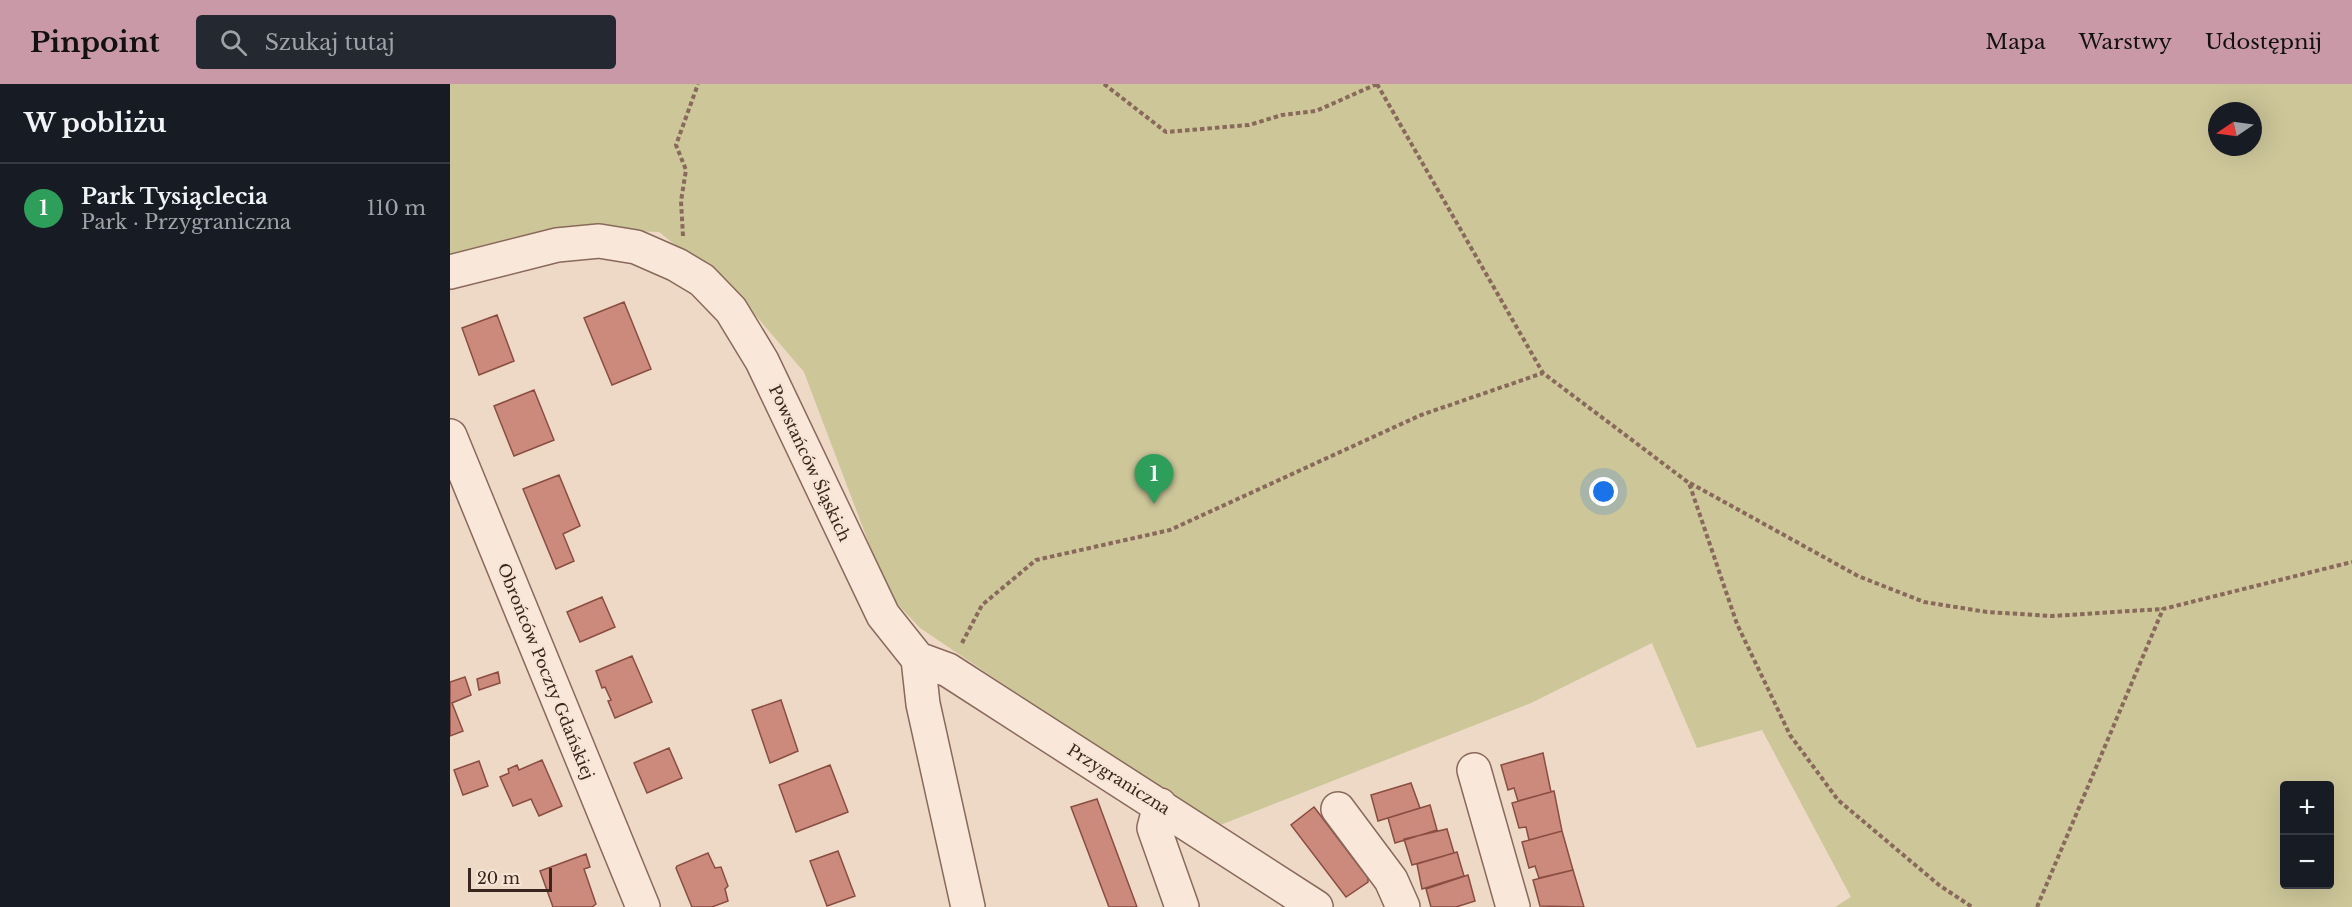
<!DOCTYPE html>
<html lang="pl">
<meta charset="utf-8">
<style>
:root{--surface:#171b24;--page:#242831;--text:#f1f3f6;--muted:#9ea1a6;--line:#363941;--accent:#c999a7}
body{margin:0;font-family:"Libre Baskerville",serif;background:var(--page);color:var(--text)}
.controls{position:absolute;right:18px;bottom:18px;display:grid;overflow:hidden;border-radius:6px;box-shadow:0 6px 24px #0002}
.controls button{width:54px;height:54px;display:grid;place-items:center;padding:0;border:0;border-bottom:2px solid var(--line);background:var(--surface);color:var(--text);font:30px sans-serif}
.compass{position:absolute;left:1758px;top:18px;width:54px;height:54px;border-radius:50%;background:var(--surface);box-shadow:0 6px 24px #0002;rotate:257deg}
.scale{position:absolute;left:18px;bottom:15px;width:84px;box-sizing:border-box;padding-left:6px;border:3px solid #3a261f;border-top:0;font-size:16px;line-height:21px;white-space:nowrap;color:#3a261f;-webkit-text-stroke:4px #f6e5d5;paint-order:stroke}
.you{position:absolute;left:1154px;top:408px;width:21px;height:21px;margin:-15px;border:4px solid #fff;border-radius:50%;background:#1a73e8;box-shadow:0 0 0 9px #1a73e833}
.badge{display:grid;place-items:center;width:39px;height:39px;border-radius:50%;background:var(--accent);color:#fff;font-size:20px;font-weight:700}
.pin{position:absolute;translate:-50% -50px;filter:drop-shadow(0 2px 3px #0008)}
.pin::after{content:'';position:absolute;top:32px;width:21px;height:18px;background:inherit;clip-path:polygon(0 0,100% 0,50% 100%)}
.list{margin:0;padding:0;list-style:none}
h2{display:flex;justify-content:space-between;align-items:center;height:78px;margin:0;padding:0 24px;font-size:26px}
h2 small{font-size:20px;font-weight:400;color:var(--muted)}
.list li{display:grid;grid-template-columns:39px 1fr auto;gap:18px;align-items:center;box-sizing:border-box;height:90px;padding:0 24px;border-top:2px solid var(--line)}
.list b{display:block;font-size:22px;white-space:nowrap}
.list p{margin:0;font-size:20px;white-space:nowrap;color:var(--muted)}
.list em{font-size:20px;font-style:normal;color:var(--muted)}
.icon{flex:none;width:33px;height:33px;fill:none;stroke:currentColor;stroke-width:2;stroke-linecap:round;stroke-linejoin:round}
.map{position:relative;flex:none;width:1902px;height:823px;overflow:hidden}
header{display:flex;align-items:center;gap:36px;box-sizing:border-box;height:84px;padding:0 30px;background:var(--accent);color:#111}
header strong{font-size:28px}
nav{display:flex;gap:33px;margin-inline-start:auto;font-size:21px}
.search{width:420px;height:54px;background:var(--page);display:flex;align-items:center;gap:15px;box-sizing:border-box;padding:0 21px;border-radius:6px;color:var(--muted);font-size:22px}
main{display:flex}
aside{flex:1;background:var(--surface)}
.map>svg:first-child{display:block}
</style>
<header>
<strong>Pinpoint</strong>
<div class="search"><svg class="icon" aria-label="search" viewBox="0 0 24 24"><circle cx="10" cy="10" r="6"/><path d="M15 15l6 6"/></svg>Szukaj tutaj</div>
<nav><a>Mapa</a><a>Warstwy</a><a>Udostępnij</a></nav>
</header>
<main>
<aside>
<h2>W pobliżu<small></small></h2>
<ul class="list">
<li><span class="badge" style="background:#2e9e5b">1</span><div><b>Park Tysiąclecia</b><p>Park · Przygraniczna</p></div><em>110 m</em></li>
</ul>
</aside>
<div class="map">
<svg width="1902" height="823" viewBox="0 0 1902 823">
<rect width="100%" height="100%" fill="#eed9c6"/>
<path fill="#cdc699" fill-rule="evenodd" d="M0 0H1902V823H1385L1401 813 1312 646 1247 664 1202 559 1081 619 765 743 470 544 438 510 354 288 289 212 209 148 102 144 0 171ZM1767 27H1803V63H1767ZM1834 702H1880V800H1834Z"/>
<path fill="#cc8a7c" stroke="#894d41" stroke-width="1.5" d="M174 218 201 285 162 301 134 234Z
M47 231 64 277 29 291 12 244Z
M84 306 104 356 64 372 44 322Z
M109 391 130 442 113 450 124 477 106 485 73 405Z
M152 513 165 543 130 558 117 528Z
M182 572 202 618 165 634 158 617 161 616 155 603 152 604 146 587Z
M48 588 50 599 29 606 27 595Z
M15 593 21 611 2 619 13 647 0 652V598Z
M331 616 348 667 320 679 302 626Z
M219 664 232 694 197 709 184 679Z
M1093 669 1101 708 1068 717 1064 704 1058 706 1051 681Z
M92 676 112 722 89 732 81 715 63 722 50 693 59 689 58 685 67 681 69 686Z
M29 677 38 702 13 711 4 686Z
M380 681 398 728 346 748 329 701Z
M961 699 970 724 928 737 921 711Z
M1104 707 1112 747 1079 756 1076 743 1069 744 1062 719Z
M647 715 687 823H659L621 723Z
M980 721 987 746 945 759 938 734Z
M864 723 918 794V798L896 813 841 741Z
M997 745 1004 769 962 781 954 755Z
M1112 747 1123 786 1089 794 1085 782 1079 784 1072 758Z
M388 767 405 812 377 822 360 777Z
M1007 768 1014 792 972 805 967 780Z
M258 769 265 784 271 783 278 802 275 805 278 817 262 823H242L226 784 227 782Z
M136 770 140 783 134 785 146 820 142 823H103L90 787Z
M1123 786 1134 823 1090 822 1083 796Z
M1018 791 1025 817 1006 823H981L976 805Z"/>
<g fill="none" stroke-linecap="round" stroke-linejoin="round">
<g stroke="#89695b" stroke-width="36">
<path id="minor" d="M0 188 107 161 149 157 186 163 227 181 252 196 281 226 312 277 433 531 468 575 473 620 518 823
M0 352 193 823
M468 575 498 586 866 823
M1024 686 1063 823
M710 721 704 744 732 823
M888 725 941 796 953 823"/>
</g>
<path stroke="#89695b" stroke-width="4" stroke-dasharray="4.5 3" stroke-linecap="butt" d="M654 0 716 48 799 41 832 31 866 27 927 0
M927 0 1093 289 1239 399 1287 540 1340 651 1388 716 1489 801 1522 823
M233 152 231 117 236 86 226 61 248 0
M1240 399 1408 492 1474 518 1537 528 1602 532 1712 525
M512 559 532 521 586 476 720 446 971 331 1093 289
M1587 823 1713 525 1902 478"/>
<use href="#minor" stroke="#f9e8d9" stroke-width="33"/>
</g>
<g text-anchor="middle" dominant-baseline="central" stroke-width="4.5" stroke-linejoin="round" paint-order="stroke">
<g font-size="16" fill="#3a261f" stroke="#f6e5d5">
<text transform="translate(360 379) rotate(65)">Powstańców Śląskich</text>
<text transform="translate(96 587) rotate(68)">Obrońców Poczty Gdańskiej</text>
<text transform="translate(669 695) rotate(32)">Przygraniczna</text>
</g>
</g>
</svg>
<div class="controls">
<button>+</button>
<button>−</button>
</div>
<svg class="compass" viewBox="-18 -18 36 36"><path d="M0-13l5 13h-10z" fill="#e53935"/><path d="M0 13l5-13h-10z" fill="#9ea1a6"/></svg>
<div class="scale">20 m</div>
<div class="you"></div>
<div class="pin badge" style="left:704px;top:420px;background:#2e9e5b">1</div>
</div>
</main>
